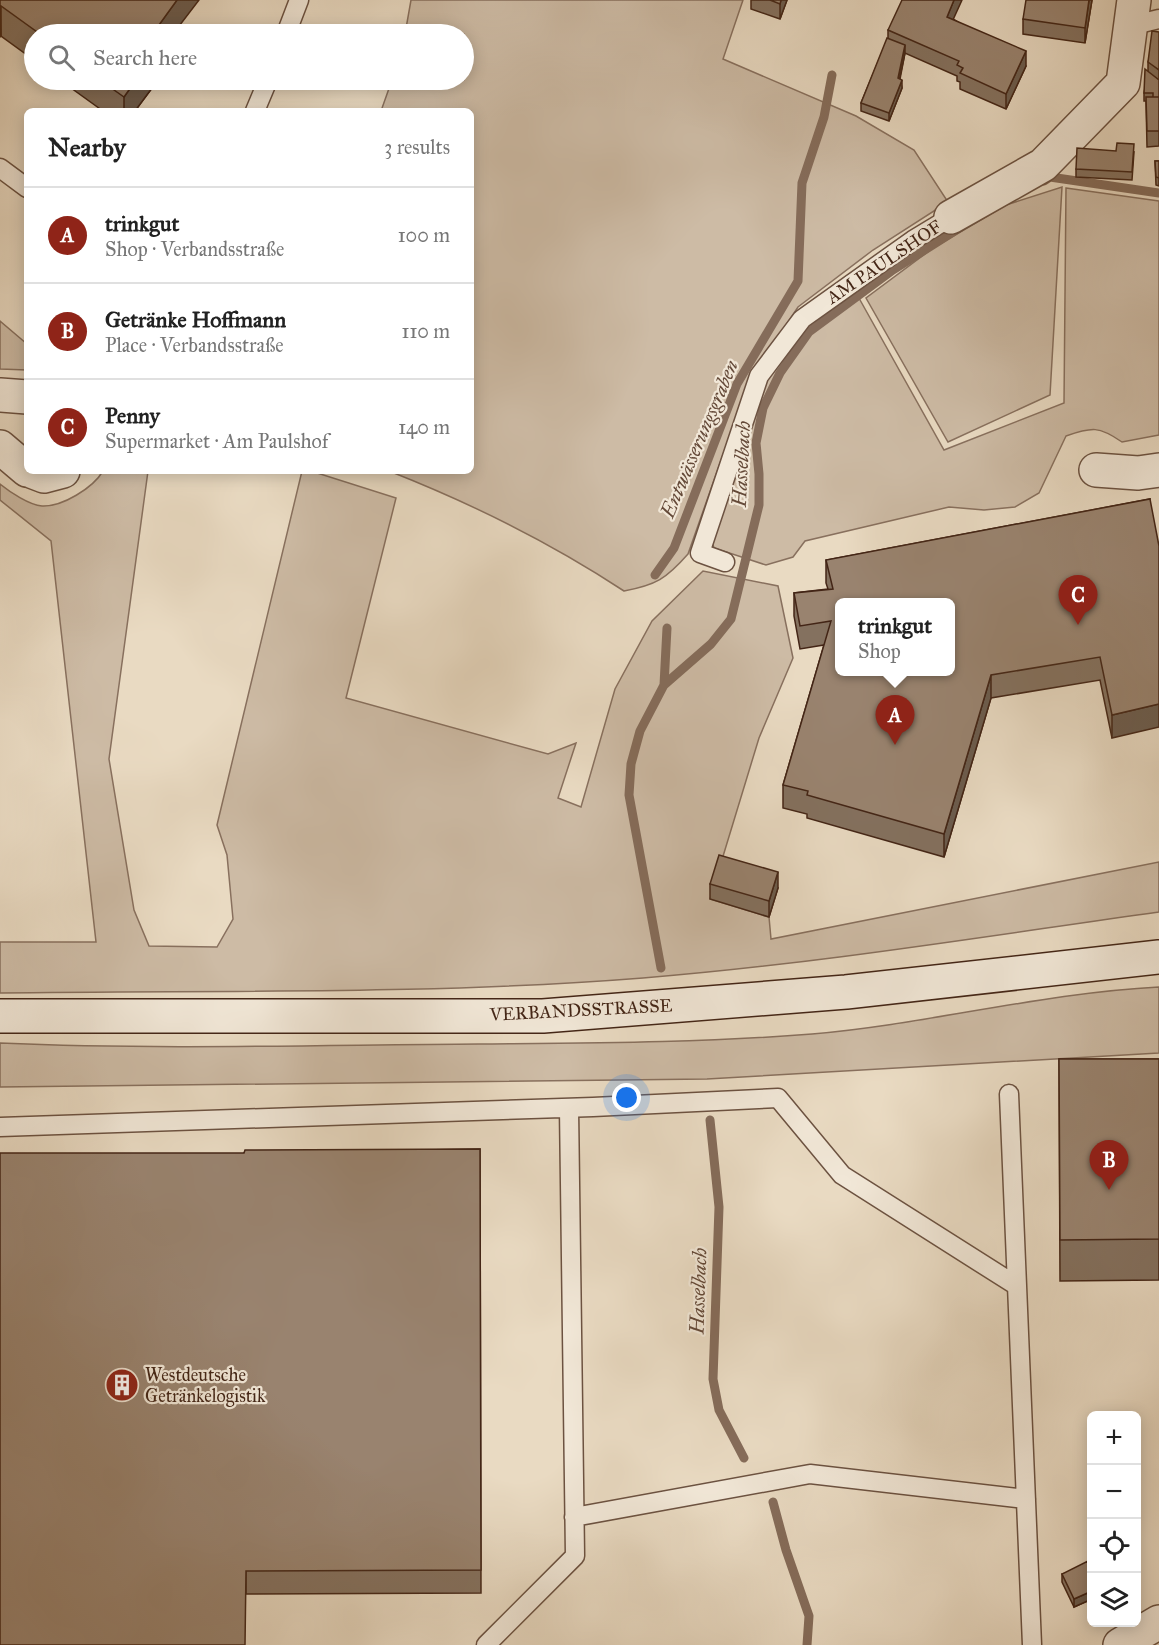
<!DOCTYPE html>
<meta charset="utf-8">
<style>
:root{--surface:#fff;--page:#f6f6f6;--text:#222;--muted:#767676;--line:#e0e0e0;--accent:#8f2418}
body{margin:0;font-family:"IM FELL Great Primer",serif;background:var(--page);color:var(--text)}
.controls{position:absolute;right:18px;bottom:18px;display:grid;overflow:hidden;border-radius:9px;box-shadow:0 3px 15px #0003}
.controls button{width:54px;height:54px;display:grid;place-items:center;padding:0;border:0;border-bottom:2px solid var(--line);background:var(--surface);color:var(--text);font:30px sans-serif}
.you{position:absolute;left:627px;top:1098px;width:21px;height:21px;margin:-15px;border:4px solid #fff;border-radius:50%;background:#1a73e8;box-shadow:0 0 0 9px #1a73e833}
.badge{display:grid;place-items:center;width:39px;height:39px;border-radius:50%;background:var(--accent);color:#fff;font-size:20px;font-weight:700}
.pin{position:absolute;translate:-50% -50px;filter:drop-shadow(0 2px 3px #0008)}
.pin::after{content:'';position:absolute;top:32px;width:21px;height:18px;background:inherit;clip-path:polygon(0 0,100% 0,50% 100%)}
.popup{position:absolute;left:835px;top:598px;width:120px;height:78px;box-sizing:border-box;display:grid;place-content:center;border-radius:9px;background:var(--surface);filter:drop-shadow(0 2px 4px #0005);font-size:20px;white-space:nowrap;color:var(--muted)}
.popup b{font-size:22px;color:var(--text)}
.popup::after{content:'';position:absolute;left:50%;top:100%;margin-left:-12px;border:12px solid transparent;border-top-color:var(--surface)}
.list{margin:0;padding:0;list-style:none}
h2{display:flex;justify-content:space-between;align-items:center;height:78px;margin:0;padding:0 24px;font-size:26px}
h2 small{font-size:20px;font-weight:400;color:var(--muted)}
.list li{display:grid;grid-template-columns:39px 1fr auto;gap:18px;align-items:center;box-sizing:border-box;height:96px;padding:0 24px;border-top:2px solid var(--line)}
.list b{display:block;font-size:22px;white-space:nowrap}
.list p{margin:0;font-size:20px;white-space:nowrap;color:var(--muted)}
.list em{font-size:20px;font-style:normal;color:var(--muted)}
.icon{flex:none;width:33px;height:33px;fill:none;stroke:currentColor;stroke-width:2;stroke-linecap:round;stroke-linejoin:round}
.map{position:relative;flex:none;width:1159px;height:1645px;overflow:hidden}
.search{position:absolute;background:var(--surface);box-shadow:0 3px 15px #0003;left:24px;top:24px;width:450px;height:66px;display:flex;align-items:center;gap:15px;box-sizing:border-box;padding:0 21px;border-radius:33px;color:var(--muted);font-size:22px}
.panel{position:absolute;background:var(--surface);box-shadow:0 3px 15px #0003;left:24px;top:108px;width:450px;height:366px;border-radius:9px}
.map>svg:first-child{display:block}
</style>
<div class="map">
<svg width="1159" height="1645" viewBox="0 0 1159 1645">
<rect width="100%" height="100%" fill="#e9dac2"/>
<filter id="stains"><feTurbulence type="fractalNoise" baseFrequency=".00333" numOctaves="4"/><feColorMatrix values="0 0 0 0 .2 0 0 0 0 .09 0 0 0 0 .02 0 0 0 .5 -.17"/></filter>
<radialGradient id="worn" r=".72"><stop offset=".6" stop-color="#630" stop-opacity="0"/><stop offset="1" stop-color="#630" stop-opacity=".3"/></radialGradient>
<path fill="#cdbba5" stroke="#88705e" stroke-width="1.5" d="M411 0H743L723 59 856 116 914 150 948 202 873 250 798 307 750 378 688 554C666 579 656 585 624 591 548 541 473 504 389 471H471V111H381L392 80H464V34H405Z
M1062 187 1050 395 948 442 866 298 933 248 1006 205Z
M1066 188 1159 201V435L1122 442C1099 426 1092 427 1066 436L1039 493 1015 507 984 510 949 507 805 541 793 557 766 565 714 548 712 542 766 380 808 325 855 291 944 450 1064 403Z
M0 321 27 344V370L0 369Z
M103 471H148L109 759 134 910 149 946 217 947 233 919 227 855 217 825 302 471H311L396 498 346 698 548 754 576 743 558 798 581 807 615 689 652 621 703 571 778 586 793 658 759 738 710 899 769 917 771 939 1159 862V912C987 936 816 964 643 978 429 995 214 990 0 993V942H96L51 541 0 500V484C10 492 29 505 42 506 62 507 93 488 103 471Z
M1159 987V1053L707 1079 0 1087V1043C160 1050 319 1045 479 1044 590 1043 701 1043 812 1034 928 1024 1042 993 1159 987Z"/>
<g fill="none" stroke-linecap="round" stroke-linejoin="round">
<path stroke="#856c5a" stroke-width="9" d="M1044 181 1050 177 1159 193
M655 575 674 548 737 384 798 281 802 183 824 117 832 75
M664 685 667 628
M661 968 629 795 631 764 640 731 664 685 711 644 731 619 759 505V474L756 443 763 408 780 373 809 332 893 270 961 227
M710 1120 719 1207 713 1379 719 1410 744 1458
M773 1502 786 1550 809 1616 807 1645"/>
<g stroke="#6c5241" stroke-width="21">
<path id="service" d="M1130 26 1159 19
M286 34 299 0
M255 111 268 80
M0 168 27 188
M725 562 700 553 759 376 802 319 913 240 951 217
M1009 1094 1032 1645
M0 1127 593 1107 778 1098 842 1175 1017 1286
M574 1517 810 1474 1026 1499
M486 1645 575 1556 569 1108"/>
</g>
<g stroke="#6c5241" stroke-width="36">
<path id="minor" d="M951 217 1043 165 1123 83 1134 0
M0 395 27 397
M0 447 27 470
M1096 470 1138 473 1159 470
M31 471 44 476 63 471
M1120 1645 1159 1622"/>
</g>
<g stroke="#432516" stroke-width="36">
<path id="secondary" d="M0 1016H543L846 992 1159 957"/>
</g>
<use href="#service" stroke="#f1e7d7" stroke-width="18"/>
<use href="#minor" stroke="#f1e7d7" stroke-width="33"/>
<use href="#secondary" stroke="#f1e7d7" stroke-width="33"/>
</g>
<path fill="#84715f" stroke="#432516" stroke-width="1.5" d="M0 0 173 34H34V60L1 36Z
M751 0H787L780 19 751 9Z
M1092 0 1085 43 1023 34V19Z
M953 19 1026 66 1006 109 960 89V82L957 81V76L905 53 900 79 902 88 889 121 861 111V103L888 38V30Z
M1159 32V146L1147 147 1146 101H1144V93L1148 72V62Z
M60 80H158L135 111H103Z
M1134 152 1132 180 1076 177V169Z
M1155 161H1159V186L1156 185Z
M1150 499 1112 738 1100 680 991 698 944 857 807 818V814L783 808V785L824 645 800 649 794 616V593L828 589 826 583V560Z
M710 884 778 888 769 917 710 899Z
M1059 1059H1159V1280L1060 1281Z
M480 1149 481 1593 246 1594 244 1153Z
M1092 1569V1599L1074 1607 1062 1582V1574Z"/>
<path fill="#6b5c4e" stroke="#432516" stroke-width="1.5" d="M177 0H199L173 34H156V29Z
M781 0H787L780 19V4Z
M954 0H962L947 33V17Z
M1089 0H1092L1085 43V28Z
M1 6V36L0 37V7Z
M905 45V53L898 86V78Z
M1026 51V66L1006 109V94Z
M136 80H158L135 111H124V97Z
M902 80V88L889 121V113Z
M991 675V698L944 857V834Z
M1159 704V727L1112 738V715Z
M778 872V888L769 917V901Z
M1092 1591V1599L1074 1607V1599Z"/>
<path fill="#99836f" stroke="#432516" stroke-width="1.5" fill-rule="evenodd" d="M0 0H177L156 29 163 34H40L1 6 0 7Z
M770 0H781L780 4Z
M902 0H954L947 17 1026 51 1006 94 960 73 963 68 957 65 959 61 888 30Z
M1026 0H1089L1085 28 1023 19Z
M1152 31 1159 32V70L1148 62Z
M887 38 905 45 898 78 902 80 889 113 861 103Z
M1145 69 1159 80V97H1153V93H1144Z
M100 80H136L124 97Z
M1146 97H1159V131H1147Z
M1117 143 1134 144 1132 172 1076 169 1077 148 1116 151Z
M1155 161H1159V178L1156 177Z
M1150 499 1159 546V704L1112 715 1100 657 991 675 944 834 807 795 808 791 783 785 831 621 800 626 794 593 833 589 826 560ZM840 603H951V672H840Z
M719 855 778 872 769 901 710 884Z
M1059 1059H1159V1239L1060 1240Z
M480 1149 481 1570 246 1571 245 1645H0V1153H244L245 1150Z
M1088 1561 1092 1569V1591L1074 1599 1062 1574Z"/>
<defs>
<g id="building-disc" transform="scale(1.725)"><circle r="9.5" fill="#8f2418" stroke="#f1e7d7"/><path d="M-4-6H4V6H1V3H-1V6H-4ZM-2.5-4.3h1.7v1.8h-1.7ZM.8-4.3h1.7v1.8H.8ZM-2.5-1h1.7V.8h-1.7ZM.8-1h1.7V.8H.8Z" fill="#fff"/></g>
</defs>
<g fill-rule="evenodd">
<use href="#building-disc" x="122" y="1385"/>
</g>
<g text-anchor="middle" dominant-baseline="central" stroke-width="4.5" stroke-linejoin="round" paint-order="stroke">
<g font-size="18" fill="#432516" stroke="#f1e7d7">
<text transform="translate(884 262) rotate(-34)">AM PAULSHOF</text>
<text transform="translate(581 1010) rotate(-3)">VERBANDSSTRASSE</text>
</g>
<g font-size="18" fill="#432516" stroke="#f1e7d7" text-anchor="start">
<text x="145" y="1375">Westdeutsche<tspan x="145" dy="21">Getränkelogistik</tspan></text>
</g>
<g font-size="20" font-style="italic" fill="#644938" stroke="#f1e7d7">
<text transform="translate(699 439) rotate(-67)">Entwässerungsgraben</text>
<text transform="translate(741 464) rotate(-87)">Hasselbach</text>
<text transform="translate(698 1291) rotate(-88)">Hasselbach</text>
</g>
</g>
<rect width="100%" height="100%" filter="url(#stains)"/>
<rect width="100%" height="100%" fill="url(#worn)"/>
</svg>
<div class="controls">
<button>+</button>
<button>−</button>
<button><svg class="icon" aria-label="locate" viewBox="0 0 24 24"><circle cx="12" cy="12" r="6"/><path d="M12 2v4M12 18v4M2 12h4M18 12h4"/></svg></button>
<button><svg class="icon" aria-label="layers" viewBox="0 0 24 24"><path d="M12 4l9 5-9 5-9-5zM3 14l9 5 9-5"/></svg></button>
</div>
<div class="you"></div>
<div class="pin badge" style="left:895px;top:745px">A</div>
<div class="popup"><b>trinkgut</b>Shop</div>
<div class="pin badge" style="left:1109px;top:1190px">B</div>
<div class="pin badge" style="left:1078px;top:625px">C</div>
<div class="search"><svg class="icon" aria-label="search" viewBox="0 0 24 24"><circle cx="10" cy="10" r="6"/><path d="M15 15l6 6"/></svg>Search here</div>
<section class="panel">
<h2>Nearby<small>3 results</small></h2>
<ul class="list">
<li><span class="badge">A</span><div><b>trinkgut</b><p>Shop · Verbandsstraße</p></div><em>100 m</em></li>
<li><span class="badge">B</span><div><b>Getränke Hoffmann</b><p>Place · Verbandsstraße</p></div><em>110 m</em></li>
<li><span class="badge">C</span><div><b>Penny</b><p>Supermarket · Am Paulshof</p></div><em>140 m</em></li>
</ul>
</section>
</div>
